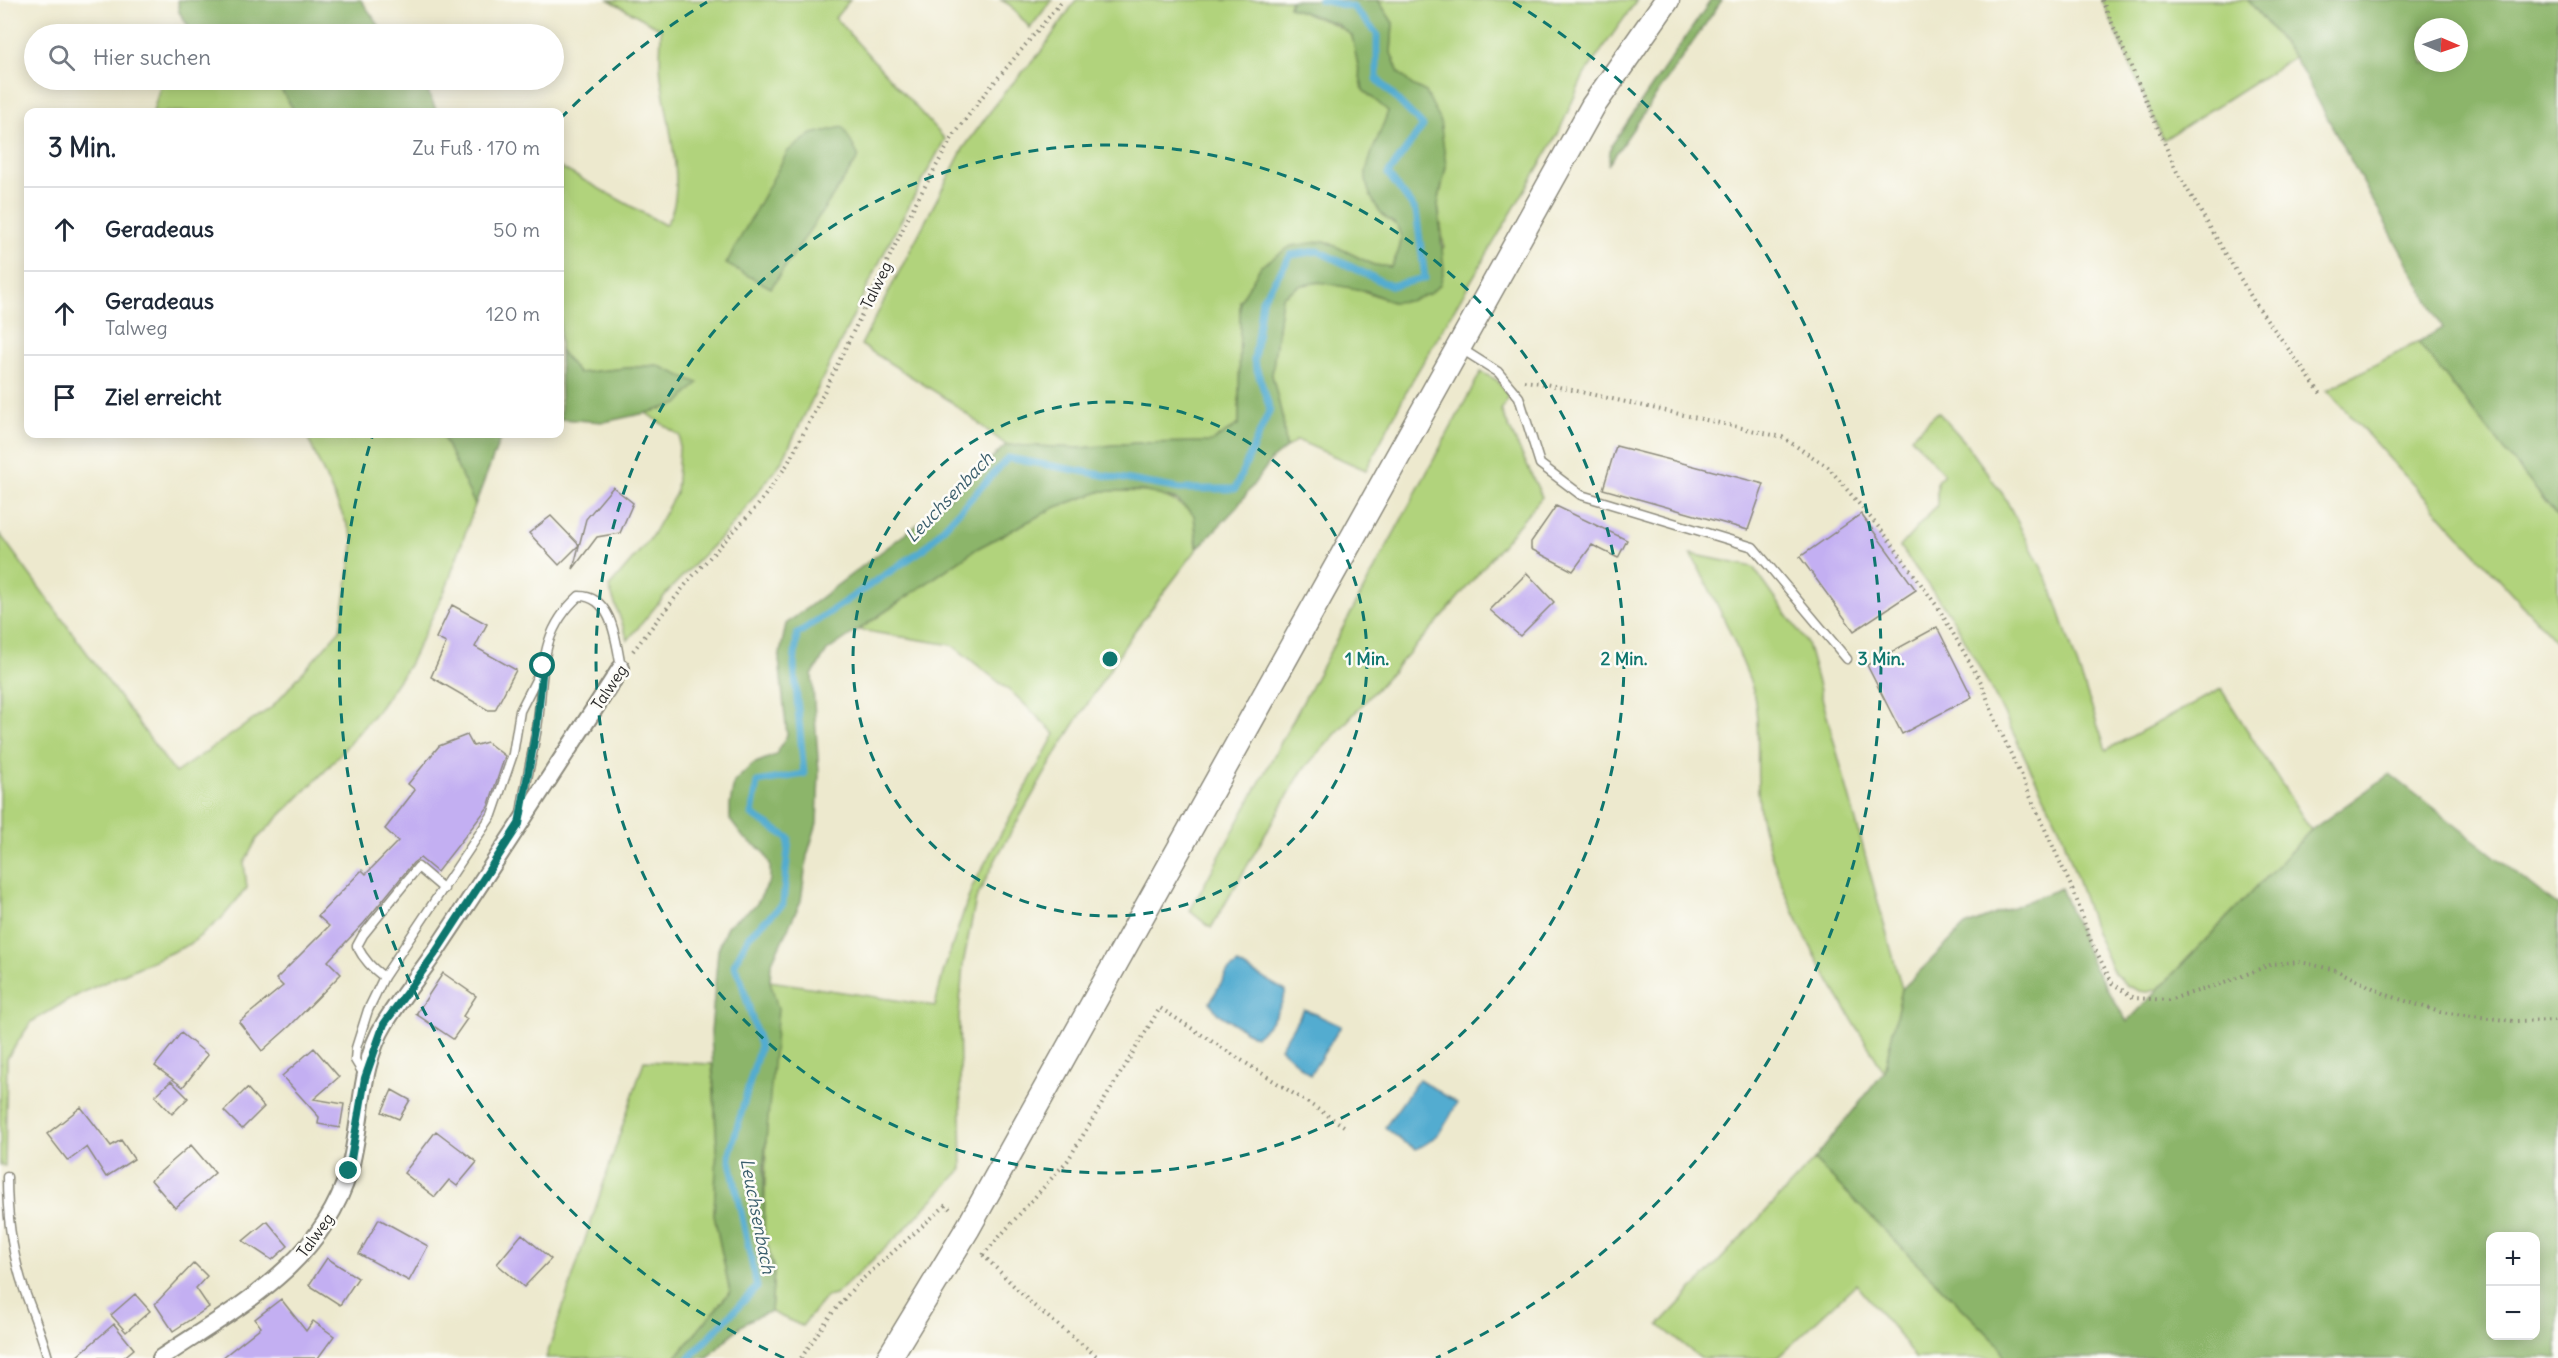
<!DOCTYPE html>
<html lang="de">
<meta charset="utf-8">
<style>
:root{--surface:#fff;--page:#f2f2f3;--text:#1f2937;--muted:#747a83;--line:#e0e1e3}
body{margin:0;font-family:Delius,sans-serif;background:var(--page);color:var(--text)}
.controls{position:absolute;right:18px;bottom:18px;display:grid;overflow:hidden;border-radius:12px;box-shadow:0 3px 15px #0003}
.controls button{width:54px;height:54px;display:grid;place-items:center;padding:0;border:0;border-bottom:2px solid var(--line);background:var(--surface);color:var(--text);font:30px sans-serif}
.compass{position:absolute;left:2414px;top:18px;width:54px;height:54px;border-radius:50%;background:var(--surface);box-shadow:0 3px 15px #0003;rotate:92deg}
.stop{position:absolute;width:18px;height:18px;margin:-14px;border:4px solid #0f766e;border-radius:50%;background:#fff}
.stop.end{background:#0f766e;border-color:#fff;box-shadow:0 2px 6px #0008}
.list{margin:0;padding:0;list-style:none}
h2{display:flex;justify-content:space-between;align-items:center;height:78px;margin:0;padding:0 24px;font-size:26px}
h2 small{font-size:20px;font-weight:400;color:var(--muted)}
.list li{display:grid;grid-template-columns:39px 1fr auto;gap:18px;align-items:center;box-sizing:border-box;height:84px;padding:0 24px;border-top:2px solid var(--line)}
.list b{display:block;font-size:22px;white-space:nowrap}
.list p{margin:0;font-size:20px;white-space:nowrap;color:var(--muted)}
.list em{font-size:20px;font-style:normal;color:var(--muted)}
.icon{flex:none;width:33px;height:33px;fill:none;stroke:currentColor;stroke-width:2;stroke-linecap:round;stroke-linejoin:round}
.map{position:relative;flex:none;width:2558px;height:1358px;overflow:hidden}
.search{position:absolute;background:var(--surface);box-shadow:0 3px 15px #0003;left:24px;top:24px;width:540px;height:66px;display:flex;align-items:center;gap:15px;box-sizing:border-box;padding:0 21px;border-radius:33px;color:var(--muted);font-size:22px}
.panel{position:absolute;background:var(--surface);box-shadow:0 3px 15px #0003;left:24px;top:108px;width:540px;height:330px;border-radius:12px}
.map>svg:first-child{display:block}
</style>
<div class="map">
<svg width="2558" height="1358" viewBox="0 0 2558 1358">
<rect width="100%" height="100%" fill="#fdfcf7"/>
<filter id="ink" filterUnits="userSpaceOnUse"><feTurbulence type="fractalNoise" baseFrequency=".0167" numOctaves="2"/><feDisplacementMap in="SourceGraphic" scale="12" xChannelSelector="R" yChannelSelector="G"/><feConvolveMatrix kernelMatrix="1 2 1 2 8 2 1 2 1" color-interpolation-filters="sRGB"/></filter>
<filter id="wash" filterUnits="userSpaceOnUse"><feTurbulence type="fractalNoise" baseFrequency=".008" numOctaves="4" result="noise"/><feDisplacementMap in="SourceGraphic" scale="24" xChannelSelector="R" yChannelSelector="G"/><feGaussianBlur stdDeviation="1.35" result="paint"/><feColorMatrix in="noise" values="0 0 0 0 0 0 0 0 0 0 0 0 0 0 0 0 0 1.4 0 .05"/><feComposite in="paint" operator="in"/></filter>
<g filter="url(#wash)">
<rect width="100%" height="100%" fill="#ede9ce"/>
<path fill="#b1d37b" stroke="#6e7f53" stroke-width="1.5" d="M609 0H850L835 18 945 139 890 241 782 461 730 528 670 589 628 640 609 587 650 539 676 493 680 436 646 413 678 404 657 365 578 373 560 350V167L665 225C690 194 665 116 661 76 659 61 661 45 661 29Z
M1001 0H1052L1030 28 1010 5Z
M1076 0H1291L1289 7C1312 17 1333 20 1352 36L1363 90 1389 111 1366 173 1385 217 1397 226 1401 238 1399 251 1391 267 1374 265 1325 241 1240 301 1239 424 1212 442 1136 443 1081 448 1006 445 950 401 861 345 963 149 1003 94 1040 53Z
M1378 0H1637L1584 75 1558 134 1413 379 1366 470 1297 440 1286 448 1283 420 1272 375 1282 297C1287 294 1292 289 1297 287 1322 274 1368 292 1392 302L1444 247 1438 204 1446 166 1426 92 1412 85 1399 73 1391 53 1393 23Z
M2102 0H2248L2294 57 2163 140Z
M162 80H275L295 112H153Z
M2418 342 2558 517V644L2327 390Z
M1481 372 1497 380 1509 397 1501 410 1542 497 1442 617 1302 771 1211 928 1190 911Z
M1938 412 1965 442 2004 496 2050 584 2106 750 2221 689 2311 830 2158 989 2148 992 2139 991 2126 985 2114 973 2095 932 2061 831 1999 704 1955 622 1900 547 1937 505V481L1944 474 1911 437Z
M306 434H442L475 505 447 586 409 665 378 710 326 770 257 839 244 863 247 888 221 919 190 944 81 993 31 1022 7 1058 5 1166 0 1165V534L175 773 272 707 340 630 354 540Z
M1102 491C1141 491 1163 488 1194 515L1197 549 1133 633 1063 742 997 857 976 899 963 964 959 1017 962 1169 897 1237 835 1295 826 1297 802 1326 771 1312 774 1271 764 1231 770 981 935 1006 943 973 972 887 1055 734 1016 696 952 645 859 630 978 548 1056 507Z
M1691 554 1753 567 1807 643 1902 989 1884 1072C1837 995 1786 916 1763 827 1752 783 1763 736 1753 691 1751 681 1746 671 1742 661 1728 624 1710 589 1691 554Z
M644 1061 712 1064 717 1147 714 1215 730 1292 675 1358H546Z
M1814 1160 1998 1344 2005 1358H1915L1900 1336 1856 1284 1777 1358H1700L1659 1325Z"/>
<path fill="#8cb56b" stroke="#5c704b" stroke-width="1.5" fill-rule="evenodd" d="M178 0H361L385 34H193L179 12Z
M1291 0H1378L1393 23 1391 53 1399 73 1412 85 1426 92 1440 120 1446 166 1438 204 1444 270 1440 285 1429 294 1409 301 1392 302 1367 291 1319 282 1299 286 1282 297 1272 375 1283 420 1286 448 1272 459 1237 507 1198 548 1194 515 1177 500 1144 491H1102L1056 507 978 548 827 651 812 675 819 772 817 823 807 856 801 901 771 964 770 981 778 1009 764 1162V1231L774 1271 771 1312C743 1318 728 1338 708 1358H675L730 1292 714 1215 717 1147 711 1032 718 950 727 926 756 905 770 880V864L763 851 743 837 730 820V805L734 782 753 764 776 755 787 735 779 659 786 624 930 515 1006 445 1081 448 1136 443 1211 442 1239 424 1240 301 1261 266 1291 246 1325 241 1374 265 1391 267C1397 256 1408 235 1395 224 1392 221 1387 220 1384 216 1374 206 1365 188 1366 173 1368 157 1383 128 1388 111L1363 90 1352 36 1337 24 1289 7Z
M1711 0H1722L1608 165 1611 146Z
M2248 0H2558V517L2418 342 2443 328 2294 57ZM2423 27H2459V63H2423Z
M275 80H417L429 94 437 112H295Z
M843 127 859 157 771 288 726 264 788 151 812 134Z
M560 350 578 373 657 365 698 383 678 404 646 413 604 422 561 419Z
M442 434H502L475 505Z
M2390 774 2558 906V1358H2005L1998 1344 1814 1160 1884 1072 1902 989 1965 926 2061 888 2094 967 2127 1022 2311 830ZM2490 1236H2536V1336H2490Z"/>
<path fill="#53acd0" stroke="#3f6c7e" stroke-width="1.5" d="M1238 964 1286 991C1280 1010 1271 1026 1255 1037L1217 1013 1210 1002 1228 971Z
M1304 1009 1341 1026 1310 1075 1280 1048Z
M1419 1079 1457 1103C1447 1123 1438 1140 1416 1149L1403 1142 1385 1127Z"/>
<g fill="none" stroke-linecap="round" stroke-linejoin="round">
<path stroke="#53acd0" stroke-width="7" d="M689 1358 757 1287 729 1156 760 1046 741 980 734 965 749 936 783 904 789 838 752 815 757 782 804 774 794 666 797 634 925 548 1008 458 1180 489H1235L1270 409 1254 361 1262 300 1291 255 1318 251 1391 286 1425 278 1416 211 1388 174 1423 126 1377 79V34L1353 7 1321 0"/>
</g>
<g id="blocks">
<path fill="#c3aff2" d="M1616 446 1764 484 1748 530 1603 489Z
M613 487 633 503 620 533 597 537 573 569 586 519Z
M1556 506 1627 540 1618 558 1592 545 1573 571 1531 549V542Z
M1861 514 1916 590 1854 631 1800 557Z
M551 516 579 545 559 565 529 533Z
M1527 573 1554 602 1520 636 1490 610Z
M452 605 487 624 475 647 516 670 495 710H488L431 677 446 643 436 638Z
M1937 627 1972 697 1902 734 1867 665Z
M467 735 473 746 487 742 505 756 488 807 437 872 420 858 413 863 364 923 328 961 341 974 290 1026 262 1051 239 1022 283 986 276 979 329 926 318 916 362 870 366 874 398 841 385 829 415 790 408 784 439 746Z
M443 973 476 996 463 1016 467 1019 453 1039 416 1014Z
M181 1033 208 1055 183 1087 155 1066Z
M314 1048 339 1077 314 1099 344 1104 340 1128 318 1124 319 1117 282 1076Z
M171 1081 188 1098 172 1114 155 1096Z
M247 1088 264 1107 242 1129 224 1111Z
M392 1090 410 1100 399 1119 382 1112Z
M81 1107 111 1146 121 1140 134 1159 106 1177 87 1147 68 1161 47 1134Z
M436 1131 477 1162 457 1186 449 1180 435 1197 404 1173Z
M191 1145 215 1173 175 1208 151 1180Z
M379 1219 428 1246 409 1281 359 1254Z
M267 1221 288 1246 272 1260 243 1241Z
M522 1234 551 1259 524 1287 497 1264Z
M327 1258 358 1278 340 1305 309 1285Z
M194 1263 207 1276 196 1288 209 1307 173 1331 155 1304Z
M135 1294 150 1311 126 1332 111 1315Z
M281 1299 306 1331 313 1321 334 1336 318 1358H222L261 1327 255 1319Z
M114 1324 134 1349 123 1358H75Z"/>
</g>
</g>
<g filter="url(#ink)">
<use href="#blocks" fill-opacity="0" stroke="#8c8a7c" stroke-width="1.5"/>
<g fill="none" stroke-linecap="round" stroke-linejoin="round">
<g stroke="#8c8a7c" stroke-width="11">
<path id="service" d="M1460 348 1498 372 1519 397 1540 464 1581 495 1753 547 1847 659
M521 814C525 785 532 757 537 728 545 676 536 635 579 596 613 596 616 642 621 668
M384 977C372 968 364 960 357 946L363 935 418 867 444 889
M364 1075 355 1060 356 1048 368 1010 384 977 492 815 513 754 520 711 543 666
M7 1177C7 1216 12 1255 25 1292 33 1314 42 1335 48 1358"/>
</g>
<g stroke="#8c8a7c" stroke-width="20">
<path id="minor" d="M161 1358C237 1307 321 1265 349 1171 363 1123 358 1067 385 1023 400 998 419 976 435 952 498 858 559 763 621 668"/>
</g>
<g stroke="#8c8a7c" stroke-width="27">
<path id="secondary" d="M889 1358 968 1228 1593 106 1667 0"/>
</g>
<path stroke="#8c8a7c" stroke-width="4" stroke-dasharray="1.5 4.5" stroke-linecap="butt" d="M2102 0 2177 172 2255 303 2321 394
M1524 381 1541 383 1782 437 1828 467 1886 536 1939 609 1981 682 1995 719 2075 895 2089 937 2112 983 2134 998 2168 1000 2227 982 2272 964 2300 962 2336 970 2387 995 2440 1012 2513 1021 2558 1020
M633 651 690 579 758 505 787 465 813 415 915 204 952 138 982 97 1063 0
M983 1255 1068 1160 1160 1008 1344 1126
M983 1255 1032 1304 1099 1358
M801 1358 829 1317 857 1284 946 1205 953 1212"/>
<use href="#service" stroke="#fff" stroke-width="8"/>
<use href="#minor" stroke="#fff" stroke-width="16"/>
<use href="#secondary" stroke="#fff" stroke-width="24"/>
</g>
</g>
<g fill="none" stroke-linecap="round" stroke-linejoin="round" filter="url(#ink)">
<path stroke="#0f766e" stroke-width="8" d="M349 1171 365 1078 384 1024 434 955 519 824 537 724 543 666"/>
</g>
<g fill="none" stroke="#0f766e" stroke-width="3" stroke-dasharray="10 8">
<circle cx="1110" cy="659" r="257"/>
<circle cx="1110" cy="659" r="514"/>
<path d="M784 1358A771 771 0 0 1 373 434M560 119A771 771 0 0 1 707 2M1513 2A771 771 0 0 1 1436 1358"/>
</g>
<g text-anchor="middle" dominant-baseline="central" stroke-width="5" stroke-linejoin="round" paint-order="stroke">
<g font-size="16" fill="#2b2b2b" stroke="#fdfcf7">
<text transform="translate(876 285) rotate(-64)">Talweg</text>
<text transform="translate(609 687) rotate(-56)">Talweg</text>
<text transform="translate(315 1235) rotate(-54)">Talweg</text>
</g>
<g font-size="18" font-style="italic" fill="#3b5f6d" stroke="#fdfcf7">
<text transform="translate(949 497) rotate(-46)">Leuchsenbach</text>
<text transform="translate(758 1216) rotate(79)">Leuchsenbach</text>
</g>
</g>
<circle cx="1110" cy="659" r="9" fill="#0f766e" stroke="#fdfcf7" stroke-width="3"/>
<g font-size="18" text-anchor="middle" font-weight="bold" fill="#0f766e" stroke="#fdfcf7" stroke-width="5" stroke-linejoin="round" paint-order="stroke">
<text x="1367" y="665">1 Min.</text>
<text x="1624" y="665">2 Min.</text>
<text x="1881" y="665">3 Min.</text>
</g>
</svg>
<div class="controls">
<button>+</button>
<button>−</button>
</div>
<svg class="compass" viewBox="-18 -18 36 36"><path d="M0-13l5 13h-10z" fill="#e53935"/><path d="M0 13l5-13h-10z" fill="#747a83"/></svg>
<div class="stop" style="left:543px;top:666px"></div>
<div class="stop end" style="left:349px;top:1171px"></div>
<div class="search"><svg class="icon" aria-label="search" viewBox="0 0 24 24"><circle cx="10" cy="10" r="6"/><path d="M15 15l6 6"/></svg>Hier suchen</div>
<section class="panel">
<h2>3 Min.<small>Zu Fuß · 170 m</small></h2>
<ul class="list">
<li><svg class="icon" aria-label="ahead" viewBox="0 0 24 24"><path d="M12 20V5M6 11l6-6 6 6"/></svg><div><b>Geradeaus</b></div><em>50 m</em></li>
<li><svg class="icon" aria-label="ahead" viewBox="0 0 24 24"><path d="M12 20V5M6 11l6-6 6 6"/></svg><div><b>Geradeaus</b><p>Talweg</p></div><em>120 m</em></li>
<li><svg class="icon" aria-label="arrive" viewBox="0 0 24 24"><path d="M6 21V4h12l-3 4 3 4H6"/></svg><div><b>Ziel erreicht</b></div></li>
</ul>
</section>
</div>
